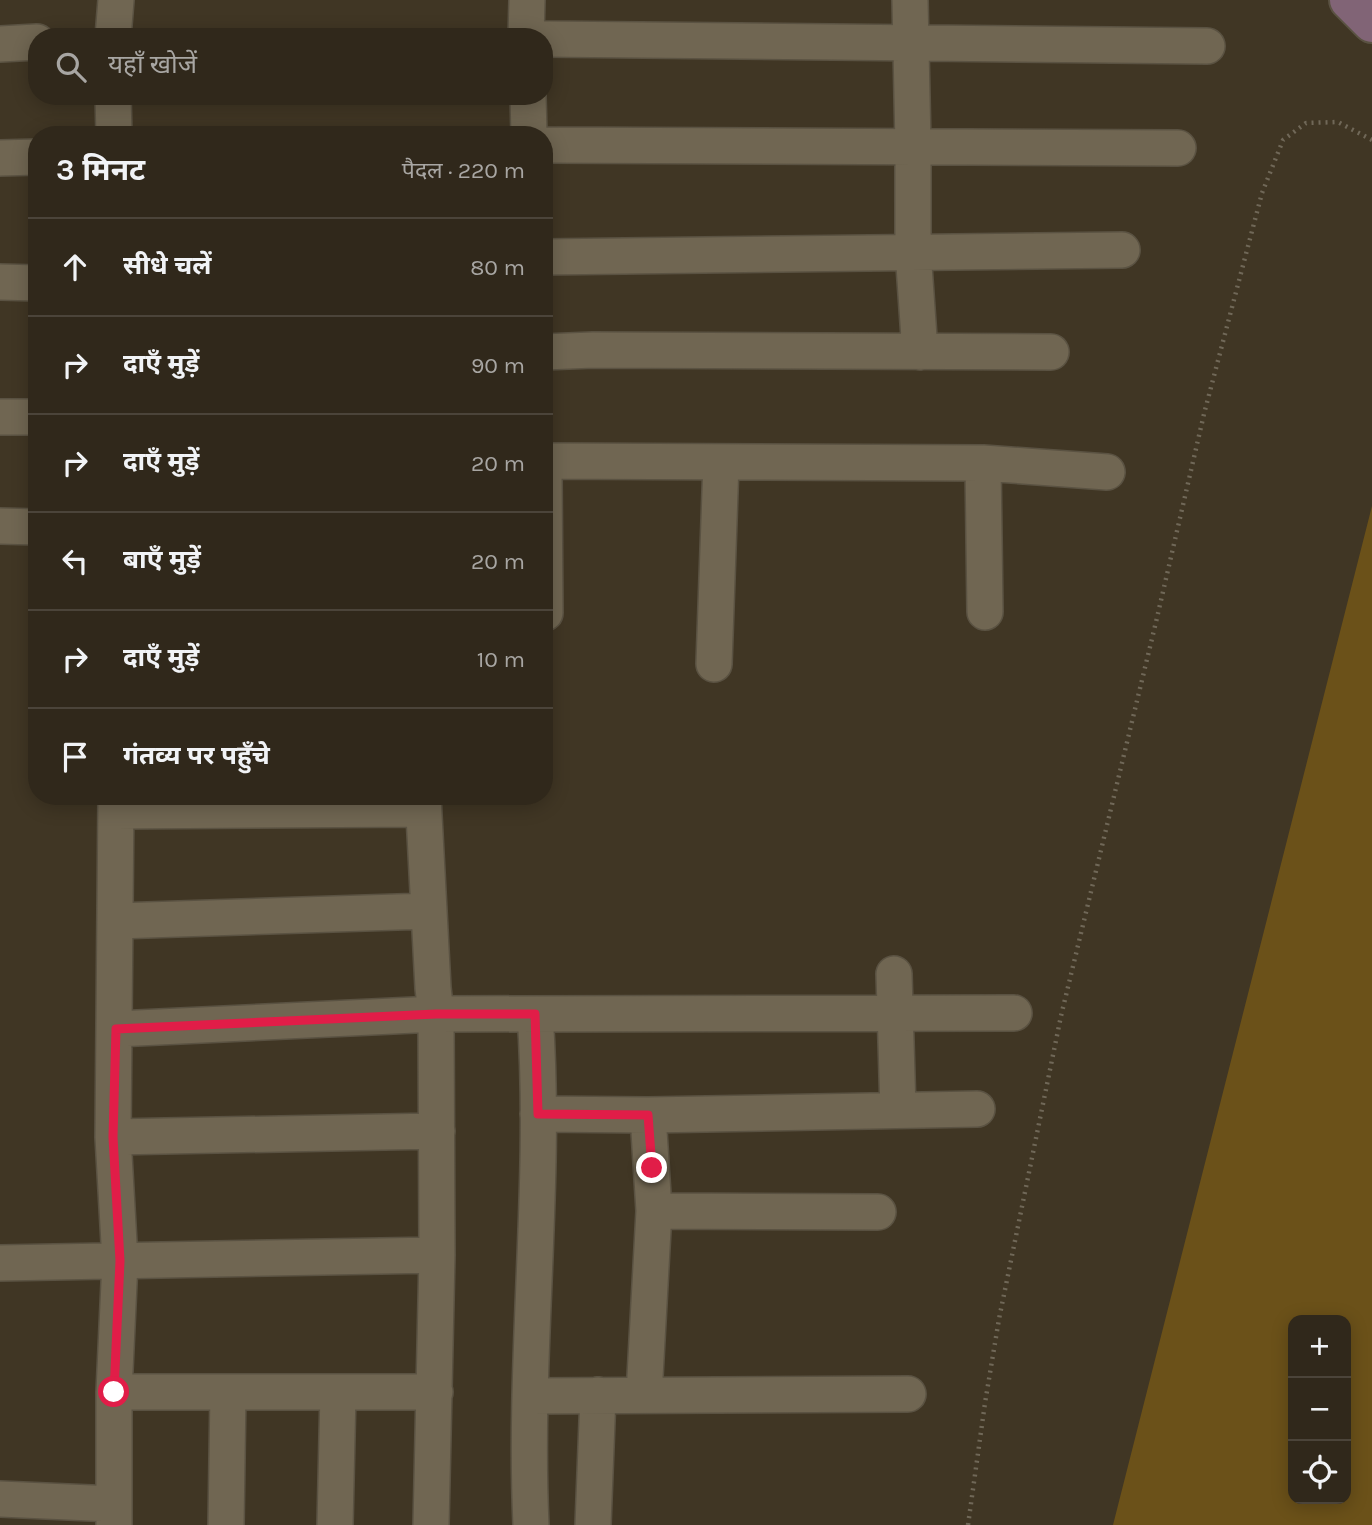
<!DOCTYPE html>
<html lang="hi">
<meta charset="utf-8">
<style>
:root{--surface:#30281b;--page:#383024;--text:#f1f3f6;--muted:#a8a6a3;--line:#4b443a}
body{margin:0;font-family:Karla,"Noto Sans Devanagari",sans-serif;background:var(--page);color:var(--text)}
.controls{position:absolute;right:21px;bottom:21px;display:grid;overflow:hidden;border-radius:14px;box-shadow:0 4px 18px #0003}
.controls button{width:63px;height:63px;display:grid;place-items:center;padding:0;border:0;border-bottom:2px solid var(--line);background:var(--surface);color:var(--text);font:35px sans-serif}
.stop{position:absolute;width:21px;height:21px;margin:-16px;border:5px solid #e11d48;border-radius:50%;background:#fff}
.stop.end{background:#e11d48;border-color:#fff;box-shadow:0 2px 7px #0008}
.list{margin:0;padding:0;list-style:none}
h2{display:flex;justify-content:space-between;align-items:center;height:91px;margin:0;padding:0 28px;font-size:30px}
h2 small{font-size:23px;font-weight:400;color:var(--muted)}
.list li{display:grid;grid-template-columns:46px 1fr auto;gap:21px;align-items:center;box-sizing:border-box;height:98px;padding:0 28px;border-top:2px solid var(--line)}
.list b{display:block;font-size:26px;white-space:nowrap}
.list em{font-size:23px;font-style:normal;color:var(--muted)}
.icon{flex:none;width:38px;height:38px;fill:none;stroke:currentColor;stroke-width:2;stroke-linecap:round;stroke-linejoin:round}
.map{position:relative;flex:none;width:1372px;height:1525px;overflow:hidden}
.search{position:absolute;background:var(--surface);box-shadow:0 4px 18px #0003;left:28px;top:28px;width:525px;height:77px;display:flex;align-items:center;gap:18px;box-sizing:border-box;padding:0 24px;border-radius:28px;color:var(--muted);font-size:26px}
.panel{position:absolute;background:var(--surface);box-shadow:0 4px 18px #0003;left:28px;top:126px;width:525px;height:679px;border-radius:28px}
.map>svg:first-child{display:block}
</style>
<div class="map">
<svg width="1372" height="1525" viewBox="0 0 1372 1525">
<rect width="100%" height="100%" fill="#403624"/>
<path fill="#6b5119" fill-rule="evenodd" d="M1372 506V1525H1113ZM1293 1320H1346V1499H1293Z"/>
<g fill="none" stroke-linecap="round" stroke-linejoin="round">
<g stroke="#5a5242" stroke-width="38">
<path id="street" d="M910 0 913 145V251L920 352
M113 37 116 0
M526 37 527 0
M544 39 1207 46
M0 44 37 42
M113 96 114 135
M528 96 529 135
M544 145 1178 148
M0 158 37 157
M544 257 1122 250
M0 282 37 283
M544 352 593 350 1051 352
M0 417H37
M544 461 983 463 1107 472
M983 463 985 612
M544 471 545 613
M0 526 37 527
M714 664 721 463
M423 796 433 988 436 1014 437 1255 431 1525
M116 811 422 809
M116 921 429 911
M894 974 898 1110
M116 1029 436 1014 1014 1013
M538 1114 648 1115 977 1109
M113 1137 437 1131
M654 1211 878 1212
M0 1263 437 1255
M114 1392H435
M644 1395 654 1211 648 1115
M530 1396 908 1394
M0 1499 114 1504
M114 1525V1392L120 1261 113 1137 116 796
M226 1525 228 1392
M335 1525 338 1392
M531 1525C523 1355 547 1184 535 1014
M593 1525 598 1395"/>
</g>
<g stroke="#5a5242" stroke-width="42">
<path id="secondary" d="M1349 0 1372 23"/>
</g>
<path stroke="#706858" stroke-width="4.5" stroke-dasharray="2 5" stroke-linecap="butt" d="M968 1525 985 1403 999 1319 1061 1016 1156 622 1204 414 1262 193 1283 140 1306 123 1338 122 1372 140"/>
<use href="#street" stroke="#706652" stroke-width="35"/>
<use href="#secondary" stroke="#816476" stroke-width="38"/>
</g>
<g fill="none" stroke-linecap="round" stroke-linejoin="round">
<path stroke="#e11d48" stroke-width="9" d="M114 1392 120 1261 113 1137 116 1029 436 1014H535L538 1114 648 1115 652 1168"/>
</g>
</svg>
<div class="controls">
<button>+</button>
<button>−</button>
<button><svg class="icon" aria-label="locate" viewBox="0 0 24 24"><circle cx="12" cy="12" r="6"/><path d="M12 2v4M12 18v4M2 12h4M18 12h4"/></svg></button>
</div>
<div class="stop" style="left:114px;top:1392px"></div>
<div class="stop end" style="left:652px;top:1168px"></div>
<div class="search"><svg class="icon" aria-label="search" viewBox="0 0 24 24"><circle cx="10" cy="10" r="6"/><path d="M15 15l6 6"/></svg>यहाँ खोजें</div>
<section class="panel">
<h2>3 मिनट<small>पैदल · 220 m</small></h2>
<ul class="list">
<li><svg class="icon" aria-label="ahead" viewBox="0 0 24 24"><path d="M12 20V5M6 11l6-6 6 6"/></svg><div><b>सीधे चलें</b></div><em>80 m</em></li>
<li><svg class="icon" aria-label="right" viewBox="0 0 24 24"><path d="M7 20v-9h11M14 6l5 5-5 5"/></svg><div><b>दाएँ मुड़ें</b></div><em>90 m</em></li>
<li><svg class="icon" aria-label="right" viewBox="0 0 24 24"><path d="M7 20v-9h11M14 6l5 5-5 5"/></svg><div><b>दाएँ मुड़ें</b></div><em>20 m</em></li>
<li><svg class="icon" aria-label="left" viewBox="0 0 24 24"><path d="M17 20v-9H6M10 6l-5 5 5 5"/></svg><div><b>बाएँ मुड़ें</b></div><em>20 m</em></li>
<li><svg class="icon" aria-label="right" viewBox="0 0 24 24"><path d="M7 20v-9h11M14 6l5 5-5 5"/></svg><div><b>दाएँ मुड़ें</b></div><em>10 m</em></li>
<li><svg class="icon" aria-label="arrive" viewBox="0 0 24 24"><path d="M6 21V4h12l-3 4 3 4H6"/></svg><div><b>गंतव्य पर पहुँचे</b></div></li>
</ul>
</section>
</div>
